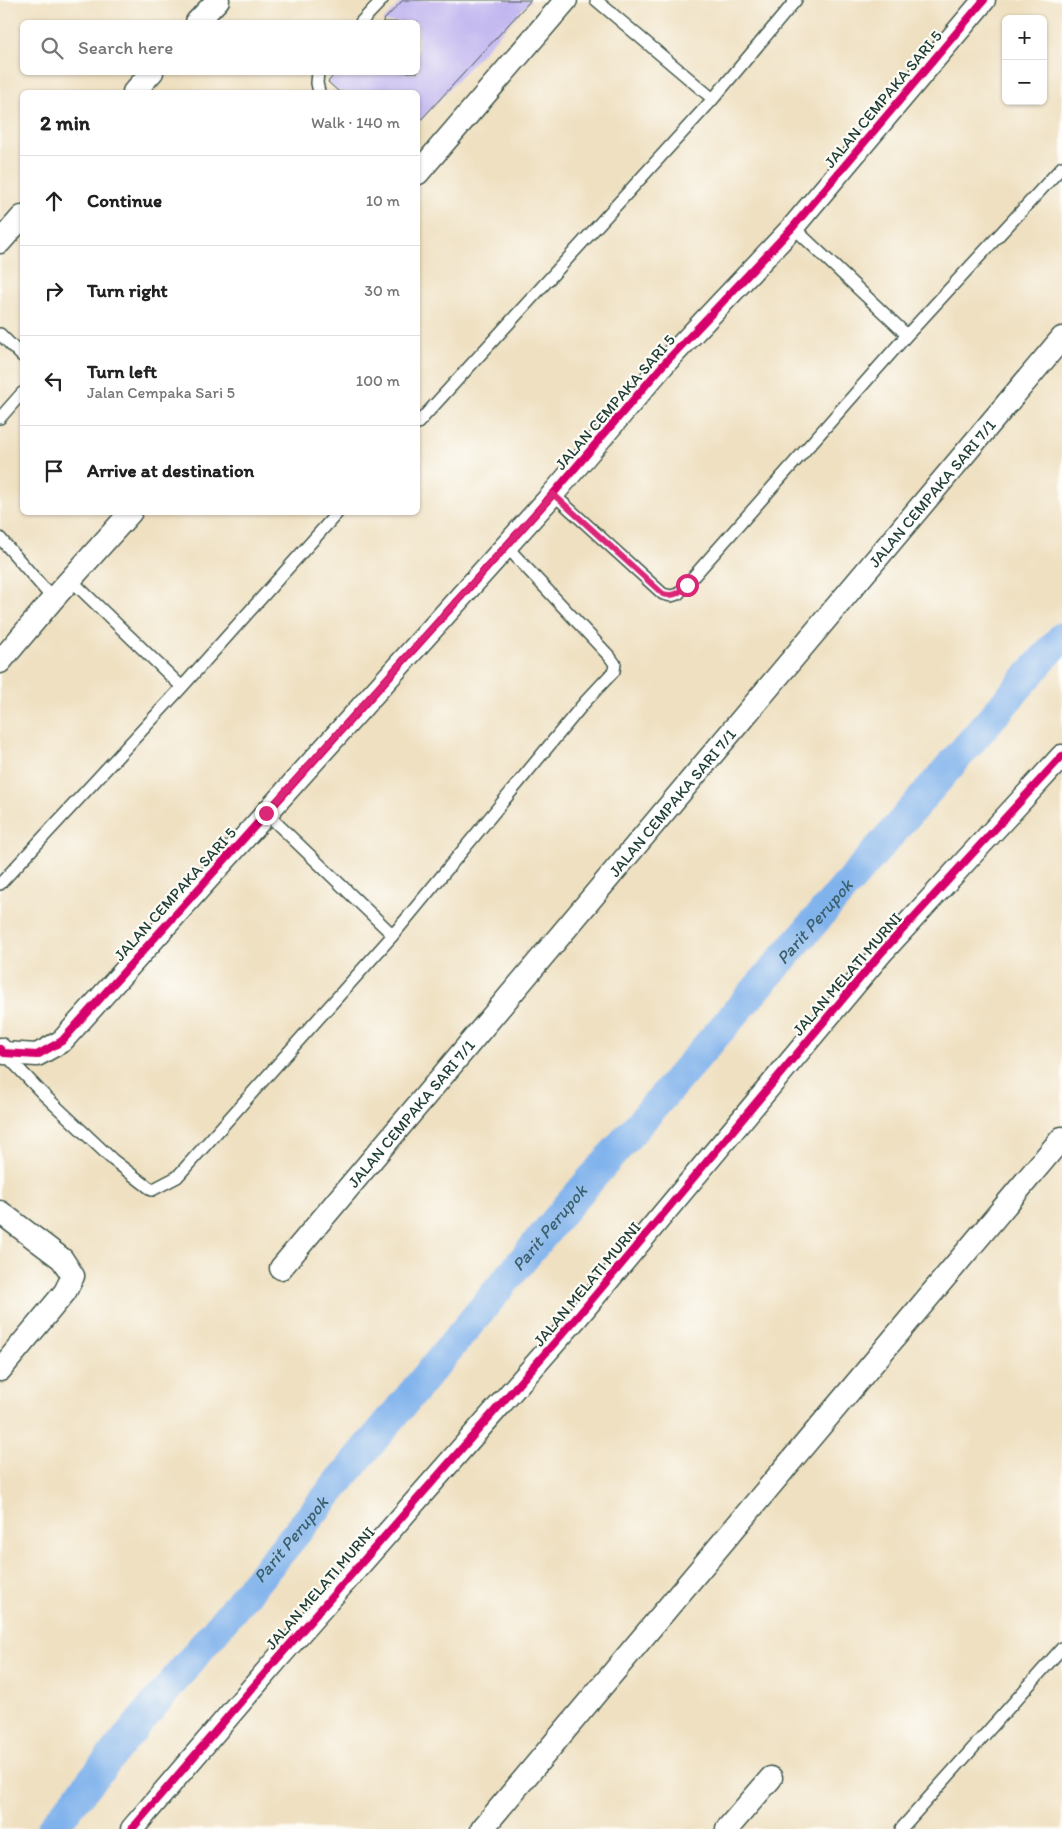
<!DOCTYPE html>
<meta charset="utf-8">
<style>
:root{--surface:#fff;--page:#f2f2f2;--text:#222;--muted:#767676;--line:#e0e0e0}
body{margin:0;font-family:Itim,sans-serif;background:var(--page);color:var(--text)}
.controls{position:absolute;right:15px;top:15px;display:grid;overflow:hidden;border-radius:8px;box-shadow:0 1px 4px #0004}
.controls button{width:45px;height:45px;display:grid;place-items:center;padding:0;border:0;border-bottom:1px solid var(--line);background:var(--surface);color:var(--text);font:25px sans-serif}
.stop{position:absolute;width:15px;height:15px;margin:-11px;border:4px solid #db2777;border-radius:50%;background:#fff}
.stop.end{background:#db2777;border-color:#fff;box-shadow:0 1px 5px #0008}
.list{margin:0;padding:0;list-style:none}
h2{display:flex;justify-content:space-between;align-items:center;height:65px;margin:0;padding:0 20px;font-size:21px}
h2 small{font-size:16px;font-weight:400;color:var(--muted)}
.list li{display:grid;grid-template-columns:32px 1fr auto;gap:15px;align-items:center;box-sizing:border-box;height:90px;padding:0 20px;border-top:1px solid var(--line)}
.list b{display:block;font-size:19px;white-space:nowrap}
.list p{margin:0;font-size:16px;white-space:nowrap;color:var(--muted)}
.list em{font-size:16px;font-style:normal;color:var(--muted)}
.icon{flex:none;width:28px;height:28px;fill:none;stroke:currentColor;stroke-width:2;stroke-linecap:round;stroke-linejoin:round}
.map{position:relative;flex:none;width:1062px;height:1829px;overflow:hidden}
.search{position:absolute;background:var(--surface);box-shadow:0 1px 4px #0004;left:20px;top:20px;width:400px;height:55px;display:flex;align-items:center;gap:12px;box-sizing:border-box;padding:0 18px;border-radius:8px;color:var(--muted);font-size:19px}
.panel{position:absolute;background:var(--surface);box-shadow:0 1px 4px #0004;left:20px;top:90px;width:400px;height:425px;border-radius:8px}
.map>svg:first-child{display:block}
</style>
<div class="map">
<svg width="1062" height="1829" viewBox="0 0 1062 1829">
<rect width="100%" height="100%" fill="#fdfcf7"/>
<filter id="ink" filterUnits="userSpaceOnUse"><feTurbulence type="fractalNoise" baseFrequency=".02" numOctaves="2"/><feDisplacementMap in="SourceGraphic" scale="10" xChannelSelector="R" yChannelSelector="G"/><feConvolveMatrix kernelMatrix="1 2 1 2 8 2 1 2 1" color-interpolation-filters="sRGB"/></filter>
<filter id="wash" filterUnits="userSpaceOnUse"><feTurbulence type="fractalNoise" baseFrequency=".0096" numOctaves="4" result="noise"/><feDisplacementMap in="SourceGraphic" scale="20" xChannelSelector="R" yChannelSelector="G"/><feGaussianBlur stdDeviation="1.12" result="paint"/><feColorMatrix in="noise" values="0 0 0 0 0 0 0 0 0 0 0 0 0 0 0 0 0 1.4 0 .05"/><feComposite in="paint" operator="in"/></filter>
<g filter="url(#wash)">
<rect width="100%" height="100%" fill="#efe0c1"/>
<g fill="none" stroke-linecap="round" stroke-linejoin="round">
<path stroke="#80b2ec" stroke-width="30" id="s1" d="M51 1829 564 1210 1062 637"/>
</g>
<g id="blocks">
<path fill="#bdb0ef" d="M403 0H531L418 123V92H339L328 82 336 72H418V22H382Z"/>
</g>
</g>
<g filter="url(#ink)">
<use href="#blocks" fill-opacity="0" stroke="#3e5549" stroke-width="1"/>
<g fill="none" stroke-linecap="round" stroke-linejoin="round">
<g stroke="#3e5549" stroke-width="14">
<path id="service" d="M596 0 713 99
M361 22 382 0
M318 72 317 83 319 92
M793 227 907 335
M0 334 22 356
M0 418 22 393
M418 423 713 99 796 0
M553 494 663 594 671 596 678 594 907 335 1062 167
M0 538 53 599
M70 579 182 687
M266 813 393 935
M0 884 182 687 338 512
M5 1054 42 1093 113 1160 152 1190 177 1177 393 935 585 702 614 671 615 664 610 657 506 546
M901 1829 1062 1648"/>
</g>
<g stroke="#3e5549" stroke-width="25">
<g id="minor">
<path d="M197 22 218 0"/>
<path d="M134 92 152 72"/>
<path d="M418 173 566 0"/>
<path d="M0 242 22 217"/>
<path d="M0 662 53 599 131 512"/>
<path d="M0 1049 4 1053 37 1055 62 1041 553 494 663 365 793 227 984 0"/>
<path d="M0 1212 62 1259 73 1276 65 1292 0 1370"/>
<path id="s2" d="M281 1268 1062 338"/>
<path d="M132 1829 278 1658 578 1316 882 952 1062 756"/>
<path d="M482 1829 1062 1138"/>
<path d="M727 1829 771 1778"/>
</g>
</g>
<use href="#service" stroke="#fff" stroke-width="11"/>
<use href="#minor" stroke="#fff" stroke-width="22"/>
<g stroke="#fdfcf7" stroke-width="11">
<path id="cycleway" d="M0 1049 4 1053 37 1055 62 1041 553 494 663 365 793 227 984 0
M132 1829 278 1658 578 1316 882 952 1062 756"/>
</g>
<use href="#cycleway" stroke="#d6006c" stroke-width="8"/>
</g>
</g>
<g fill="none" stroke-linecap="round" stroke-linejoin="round" filter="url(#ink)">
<path stroke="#db2777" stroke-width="6" d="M266 813 553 494 663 594C675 597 679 593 687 585"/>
</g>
<g text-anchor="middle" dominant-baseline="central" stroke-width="4.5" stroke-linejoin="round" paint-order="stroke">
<g font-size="16" fill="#1f3d34" stroke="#fdfcf7">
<text transform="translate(883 99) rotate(-50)">JALAN CEMPAKA SARI 5</text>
<text transform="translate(615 402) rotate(-49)">JALAN CEMPAKA SARI 5</text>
<text stroke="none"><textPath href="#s2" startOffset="1012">JALAN CEMPAKA SARI 7/1</textPath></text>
<text stroke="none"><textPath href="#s2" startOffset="608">JALAN CEMPAKA SARI 7/1</textPath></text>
<text transform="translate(175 894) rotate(-48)">JALAN CEMPAKA SARI 5</text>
<text transform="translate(847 974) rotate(-49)">JALAN MELATI MURNI</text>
<text stroke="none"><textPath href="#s2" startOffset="202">JALAN CEMPAKA SARI 7/1</textPath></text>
<text transform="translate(587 1284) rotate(-50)">JALAN MELATI MURNI</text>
<text transform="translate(320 1588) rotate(-49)">JALAN MELATI MURNI</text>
</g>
<g font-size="18" font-style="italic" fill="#3c606b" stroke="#fdfcf7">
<text stroke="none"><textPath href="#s1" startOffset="1186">Parit Perupok</textPath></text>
<text stroke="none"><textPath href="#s1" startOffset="781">Parit Perupok</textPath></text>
<text stroke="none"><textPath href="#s1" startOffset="376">Parit Perupok</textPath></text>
</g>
</g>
</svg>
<div class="controls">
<button>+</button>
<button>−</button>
</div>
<div class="stop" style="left:687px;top:585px"></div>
<div class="stop end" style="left:266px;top:813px"></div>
<div class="search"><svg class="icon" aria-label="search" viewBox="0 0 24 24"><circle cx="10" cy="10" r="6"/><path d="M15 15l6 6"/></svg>Search here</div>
<section class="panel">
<h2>2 min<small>Walk · 140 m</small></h2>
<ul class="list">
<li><svg class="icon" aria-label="ahead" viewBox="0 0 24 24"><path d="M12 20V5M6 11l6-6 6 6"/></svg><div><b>Continue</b></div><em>10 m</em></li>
<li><svg class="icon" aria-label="right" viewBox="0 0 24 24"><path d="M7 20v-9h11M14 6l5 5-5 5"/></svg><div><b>Turn right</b></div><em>30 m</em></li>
<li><svg class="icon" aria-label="left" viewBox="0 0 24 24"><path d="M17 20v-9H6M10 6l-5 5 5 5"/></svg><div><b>Turn left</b><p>Jalan Cempaka Sari 5</p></div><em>100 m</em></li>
<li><svg class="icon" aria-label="arrive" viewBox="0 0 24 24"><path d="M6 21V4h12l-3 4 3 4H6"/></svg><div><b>Arrive at destination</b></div></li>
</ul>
</section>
</div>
